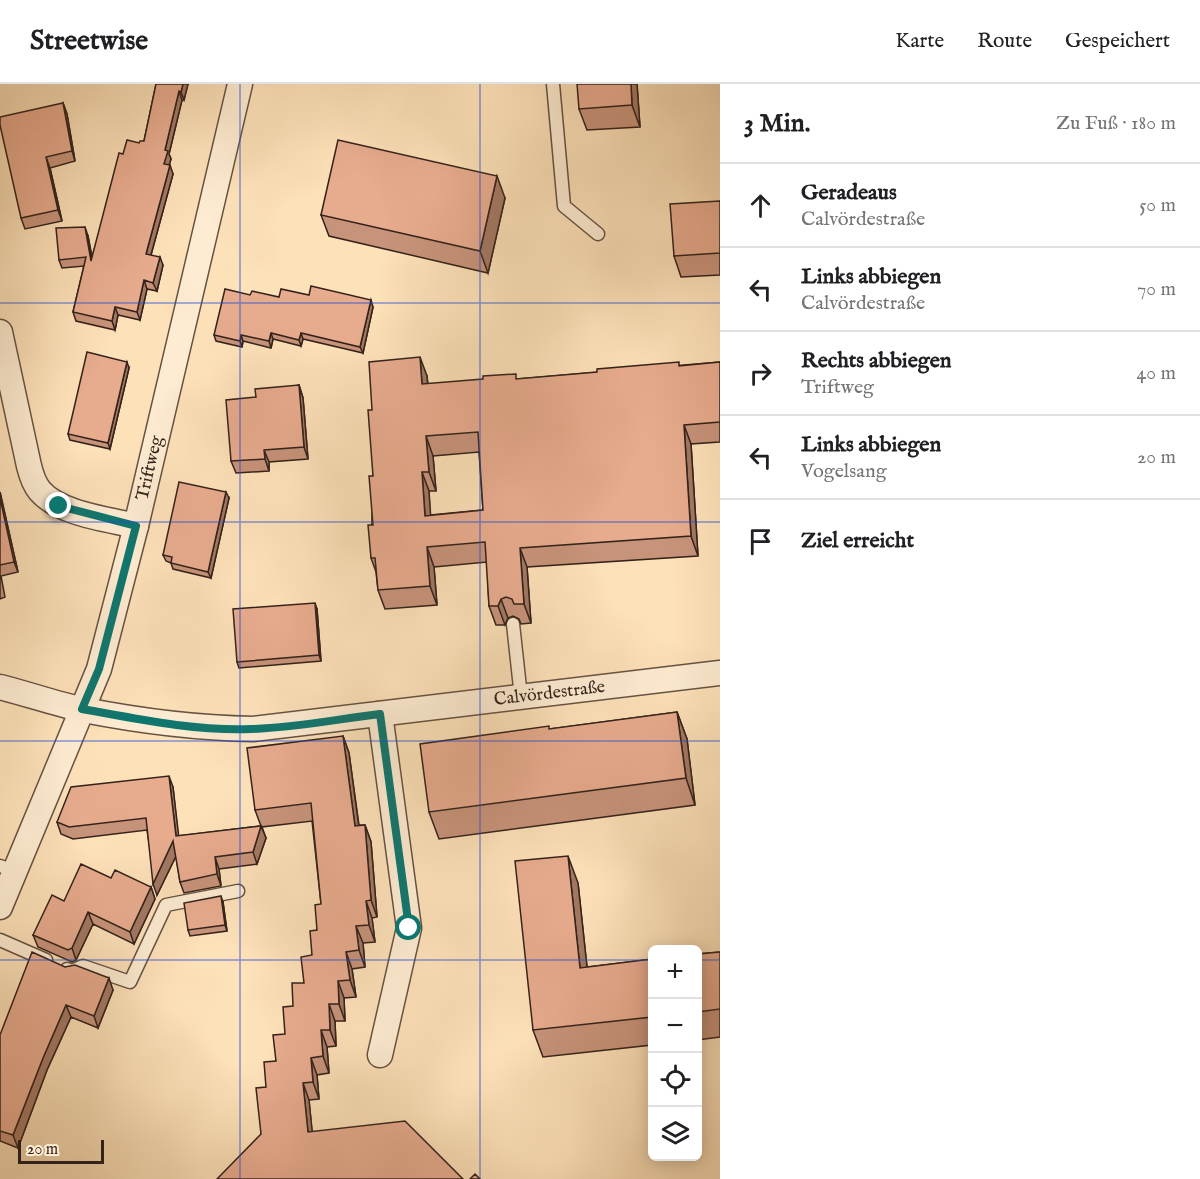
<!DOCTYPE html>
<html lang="de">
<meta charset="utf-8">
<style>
:root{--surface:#fff;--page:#f2f2f2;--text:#202124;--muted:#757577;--line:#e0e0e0}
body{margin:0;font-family:"IM FELL English",serif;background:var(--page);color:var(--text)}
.controls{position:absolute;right:18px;bottom:18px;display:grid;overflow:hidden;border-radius:9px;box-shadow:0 3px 15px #0003}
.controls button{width:54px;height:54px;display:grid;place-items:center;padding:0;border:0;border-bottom:2px solid var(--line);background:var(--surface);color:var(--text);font:30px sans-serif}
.scale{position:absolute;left:18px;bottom:15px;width:86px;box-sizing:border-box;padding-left:6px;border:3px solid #34221b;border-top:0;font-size:16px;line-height:21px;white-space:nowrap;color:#34221b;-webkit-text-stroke:4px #feecd2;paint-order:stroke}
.stop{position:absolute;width:18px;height:18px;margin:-14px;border:4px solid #0f766e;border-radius:50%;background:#fff}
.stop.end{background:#0f766e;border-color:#fff;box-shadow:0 2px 6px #0008}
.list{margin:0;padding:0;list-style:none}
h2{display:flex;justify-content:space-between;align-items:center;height:78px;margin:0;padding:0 24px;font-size:26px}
h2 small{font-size:20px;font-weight:400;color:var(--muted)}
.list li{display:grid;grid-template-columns:39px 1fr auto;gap:18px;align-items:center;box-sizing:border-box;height:84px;padding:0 24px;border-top:2px solid var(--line)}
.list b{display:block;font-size:22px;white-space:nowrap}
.list p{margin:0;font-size:20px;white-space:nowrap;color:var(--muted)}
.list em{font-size:20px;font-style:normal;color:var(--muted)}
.icon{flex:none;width:33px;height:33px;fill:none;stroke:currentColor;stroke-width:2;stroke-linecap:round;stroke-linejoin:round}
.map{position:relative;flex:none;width:720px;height:1095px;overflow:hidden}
header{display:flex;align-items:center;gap:36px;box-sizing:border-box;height:84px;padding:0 30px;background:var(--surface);border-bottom:2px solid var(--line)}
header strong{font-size:28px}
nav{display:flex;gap:33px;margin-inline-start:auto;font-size:21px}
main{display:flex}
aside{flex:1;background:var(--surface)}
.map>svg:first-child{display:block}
</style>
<header>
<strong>Streetwise</strong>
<nav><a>Karte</a><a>Route</a><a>Gespeichert</a></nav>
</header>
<main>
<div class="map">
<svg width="720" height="1095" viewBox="0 0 720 1095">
<rect width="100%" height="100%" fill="#fde1b9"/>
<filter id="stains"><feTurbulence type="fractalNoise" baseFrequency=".00333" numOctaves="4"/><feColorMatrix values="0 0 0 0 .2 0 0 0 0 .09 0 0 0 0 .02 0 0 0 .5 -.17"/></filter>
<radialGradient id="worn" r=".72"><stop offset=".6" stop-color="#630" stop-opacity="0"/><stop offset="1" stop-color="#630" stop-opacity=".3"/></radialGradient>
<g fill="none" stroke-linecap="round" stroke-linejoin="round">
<g stroke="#665242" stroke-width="15">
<path id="lane" d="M553 0 564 122 598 150
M513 540 521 613
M0 782 15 787
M0 856 46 876
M67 885 72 887 83 882 130 898 166 821 238 807"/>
</g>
<g stroke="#665242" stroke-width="27">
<g id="street">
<path d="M0 248 29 382C31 390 34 400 40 407 60 430 107 435 136 442"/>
<path id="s1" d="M0 603C28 610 56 620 84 626 140 637 196 644 253 645L720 589"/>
<path d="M380 630 409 844 380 971"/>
<path id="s2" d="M0 823 99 585 136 442 240 0"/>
</g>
</g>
<use href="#lane" stroke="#feecd2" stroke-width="12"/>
<use href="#street" stroke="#feecd2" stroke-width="24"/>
</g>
<path fill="#c7937a" stroke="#34221b" stroke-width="1.5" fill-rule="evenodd" d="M156 0H188L184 16H182L169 70 171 75 169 81 173 90 151 171 163 181 157 207 147 205 140 236 118 231 115 246 76 237 73 228 84 182 62 184 59 176 88 152 92 173 123 70 144 57Z
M637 0 640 43 587 46 579 25Z
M63 19 67 30 75 77 50 84 62 137 25 145 21 134Z
M505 114 488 189 329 152 321 131Z
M720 117V191L681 193 674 172Z
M250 211 279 213 309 211 373 223 363 269 303 255 301 262 273 255 271 264 243 257 242 263 216 257 214 251Z
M720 278V358L691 360 698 472 527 483 531 539 521 540 519 535 513 532 508 534 505 541H496L489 522 487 478 434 483 437 521 385 525 378 506 376 488 371 474 373 392 372 326 427 292 428 300 517 295ZM479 368 483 426 430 431 429 407H436L433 372Z
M129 284 110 365 70 356 68 350Z
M299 301 303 314 308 375 269 378V387L236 389 231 377 256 313Z
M0 408 18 488 1 492 5 513 0 515Z
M229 414 211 494 173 485 171 479 166 477 163 471Z
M317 525 321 577 239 584 237 578Z
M677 628 687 655 695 721 439 755 429 728 550 645Z
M343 652 349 669 359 741H365L371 758 377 833 372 834 375 858 363 859 365 883 352 885 356 913 344 914 345 937H335L336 962 327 963 329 989 317 991 319 1015 309 1016 312 1048 463 1095 261 1050 266 1003 285 950 293 922 304 899 312 871 317 846 321 820 312 737 262 743 266 754 257 780 219 785 221 802 184 809 180 798 176 772 157 811 147 746 73 755 61 750 57 738 173 703 178 752 261 742 255 726Z
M111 794 151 803 155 815 134 860 93 840 76 876 72 878 38 863 33 851 64 817Z
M578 799 587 883 652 875V961L543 973 533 946Z
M223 818 227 847 190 852 188 846Z
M720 868V953L698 956V870Z
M65 883 113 906 98 944 71 933 47 986 18 1064 0 1057V951Z"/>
<path fill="#a27863" stroke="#34221b" stroke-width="1.5" d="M183 0H188L184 16 181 8Z
M631 0H637L640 43 632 21Z
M179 7 182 16 169 70 171 75 167 88 164 80 165 66Z
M63 19 67 30 75 77 72 67Z
M46 73 50 84 62 137 58 126Z
M170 81 173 90 149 178 146 170Z
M497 92 505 114 488 189 480 167Z
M85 143 88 152 94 185 91 177Z
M160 173 163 181 157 207 153 199Z
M144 196 147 205 140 236 137 228Z
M371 216 373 223 363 269 360 263Z
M115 223 118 231 115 246 112 237Z
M271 249 273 255 271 264 269 257Z
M301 249 303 255 301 262 299 256Z
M241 251 243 257 242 263 240 257Z
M420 273 427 292 429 319 422 300Z
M127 278 129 284 110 365 108 359Z
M299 301 303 314 308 375 304 363Z
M684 341 691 360 698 472 691 452Z
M426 352 433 372 436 407 429 388Z
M264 366 269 378V387L265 375Z
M422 388 429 407 432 451 425 432Z
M0 408 18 488 14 478 0 414Z
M226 408 229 414 211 494 208 488Z
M427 463 434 483 437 521 430 502Z
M520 464 527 483 531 539 524 520Z
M501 515 508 534 505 541 498 522Z
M315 519 317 525 321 577 319 571Z
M677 628 687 655 695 721 686 694Z
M343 652 349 669 361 759 355 742Z
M169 692 173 703 180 763 176 752Z
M365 741 371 758 377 833 371 816Z
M261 742 266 754 257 780 253 768Z
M173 757 178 768 157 811 153 800Z
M568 772 578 799 590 911 580 884Z
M215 773 219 785 221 802 217 790Z
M151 803 155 815 134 860 130 848Z
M221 812 223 818 227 847 225 841Z
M366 817 372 834 375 858 369 841Z
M88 828 93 840 76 876 72 864Z
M356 842 363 859 365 883 359 866Z
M346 868 352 885 356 913 350 896Z
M109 894 113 906 98 944 94 932Z
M338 897 344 914 345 937 339 920Z
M329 920 335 937 336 962 330 946Z
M66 921 71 933 47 986 18 1064 13 1051 43 974Z
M321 946 327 963 329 989 323 972Z
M311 974 317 991 319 1015 313 998Z
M303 999 309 1016 314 1065 308 1048Z"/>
<path fill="#e7ab8e" stroke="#34221b" stroke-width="1.5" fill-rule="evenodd" d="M156 0H183L181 8 179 7 165 66 168 67 164 80 170 81 146 170 160 173 153 199 144 196 137 228 115 223 112 237 73 228 86 173 59 176 56 144 85 143 91 177 119 69 123 70 127 56 139 59 140 57H144Z
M577 0H631L632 21 579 25Z
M63 19 72 67 46 73 58 126 21 134 0 41V33Z
M338 56 497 92 480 167 321 131Z
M720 117V169L674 172 670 120Z
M311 202 371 216 360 263 301 249 299 256 271 249 269 257 241 251 240 257 214 251 225 205 250 211 252 207 279 213 281 205 309 211Z
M87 268 127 278 108 359 68 350Z
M420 273 422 300 483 295V292L516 290V295L597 288V285L679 278V282L720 278V338L684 341 691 452 520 464 524 520H514L512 515 506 513 501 515 498 522H489L485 458 427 463 430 502 378 506 375 474H371L368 441H373L369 392H373L368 326H372L369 278ZM478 348 483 426 425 432 422 388H429L426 352Z
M299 301 304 363 264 366 265 375 231 377 226 316 256 313 255 305Z
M179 398 226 408 208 488 171 479 172 473 163 471Z
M0 414 14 478 0 481Z
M315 519 319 571 237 578 233 525Z
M677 628 686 694 429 728 420 660 549 642V645Z
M343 652 355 742 365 741 371 816 366 817 369 841 356 842 359 866 346 868 350 896 338 897 339 920H329L330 946H321L323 972 311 974 313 998 303 999 308 1048 405 1037 463 1095H217L261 1050 256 1004 266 1003 264 978 276 977 273 951 285 950 283 923 293 922 292 899H304L301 873 312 871 310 847 317 846 315 821 321 820 311 719 255 726 247 664Z
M169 692 176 752 261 742 253 768 215 773 217 790 180 798 173 757 153 800 146 734 69 743 57 738 71 703Z
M568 772 580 884 652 875V933L533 946 515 777Z
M81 780 111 794 115 786 151 803 130 848 88 828 72 864 68 866 33 851 52 811 64 817Z
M221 812 225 841 188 846 184 819Z
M32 868 65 883 75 881 109 894 94 932 66 921 43 974 13 1051 0 1047V951Z
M720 868V925L698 928V870Z
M475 1090 480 1095H470Z"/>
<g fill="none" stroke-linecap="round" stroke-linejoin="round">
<path stroke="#0f766e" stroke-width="8" d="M59 422 136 442 99 585 82 625C138 635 194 647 251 645 293 644 338 635 380 630L409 844"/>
</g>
<path fill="none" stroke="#1d4ed8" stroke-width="1.5" stroke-opacity="0.55" d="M240 0V1095M480 0V1095M0 219H720M0 438H720M0 657H720M0 876H652M698 876H720"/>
<g text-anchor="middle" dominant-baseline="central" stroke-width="4.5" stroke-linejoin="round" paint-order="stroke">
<g font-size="18" fill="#34221b" stroke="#feecd2">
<text stroke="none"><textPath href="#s2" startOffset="465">Triftweg</textPath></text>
<text stroke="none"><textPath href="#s1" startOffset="556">Calvördestraße</textPath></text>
</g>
</g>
<rect width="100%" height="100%" filter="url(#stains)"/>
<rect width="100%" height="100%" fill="url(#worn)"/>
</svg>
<div class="controls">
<button>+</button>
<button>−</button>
<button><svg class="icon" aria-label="locate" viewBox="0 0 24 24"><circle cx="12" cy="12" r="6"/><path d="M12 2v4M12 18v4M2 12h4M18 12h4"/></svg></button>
<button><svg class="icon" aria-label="layers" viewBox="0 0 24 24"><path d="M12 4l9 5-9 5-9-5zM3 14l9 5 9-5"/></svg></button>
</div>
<div class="scale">20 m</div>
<div class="stop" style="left:409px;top:844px"></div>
<div class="stop end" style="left:59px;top:422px"></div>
</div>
<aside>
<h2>3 Min.<small>Zu Fuß · 180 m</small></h2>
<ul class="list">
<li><svg class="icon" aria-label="ahead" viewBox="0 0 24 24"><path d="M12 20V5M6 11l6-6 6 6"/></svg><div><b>Geradeaus</b><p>Calvördestraße</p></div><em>50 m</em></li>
<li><svg class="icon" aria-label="left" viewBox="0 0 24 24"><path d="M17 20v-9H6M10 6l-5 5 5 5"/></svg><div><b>Links abbiegen</b><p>Calvördestraße</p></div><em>70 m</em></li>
<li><svg class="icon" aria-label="right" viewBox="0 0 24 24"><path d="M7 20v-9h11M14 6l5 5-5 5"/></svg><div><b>Rechts abbiegen</b><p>Triftweg</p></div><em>40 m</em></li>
<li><svg class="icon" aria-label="left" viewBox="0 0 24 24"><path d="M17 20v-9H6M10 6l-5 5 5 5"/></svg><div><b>Links abbiegen</b><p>Vogelsang</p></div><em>20 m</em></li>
<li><svg class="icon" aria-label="arrive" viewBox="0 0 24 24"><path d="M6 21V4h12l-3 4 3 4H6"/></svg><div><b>Ziel erreicht</b></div></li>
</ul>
</aside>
</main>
